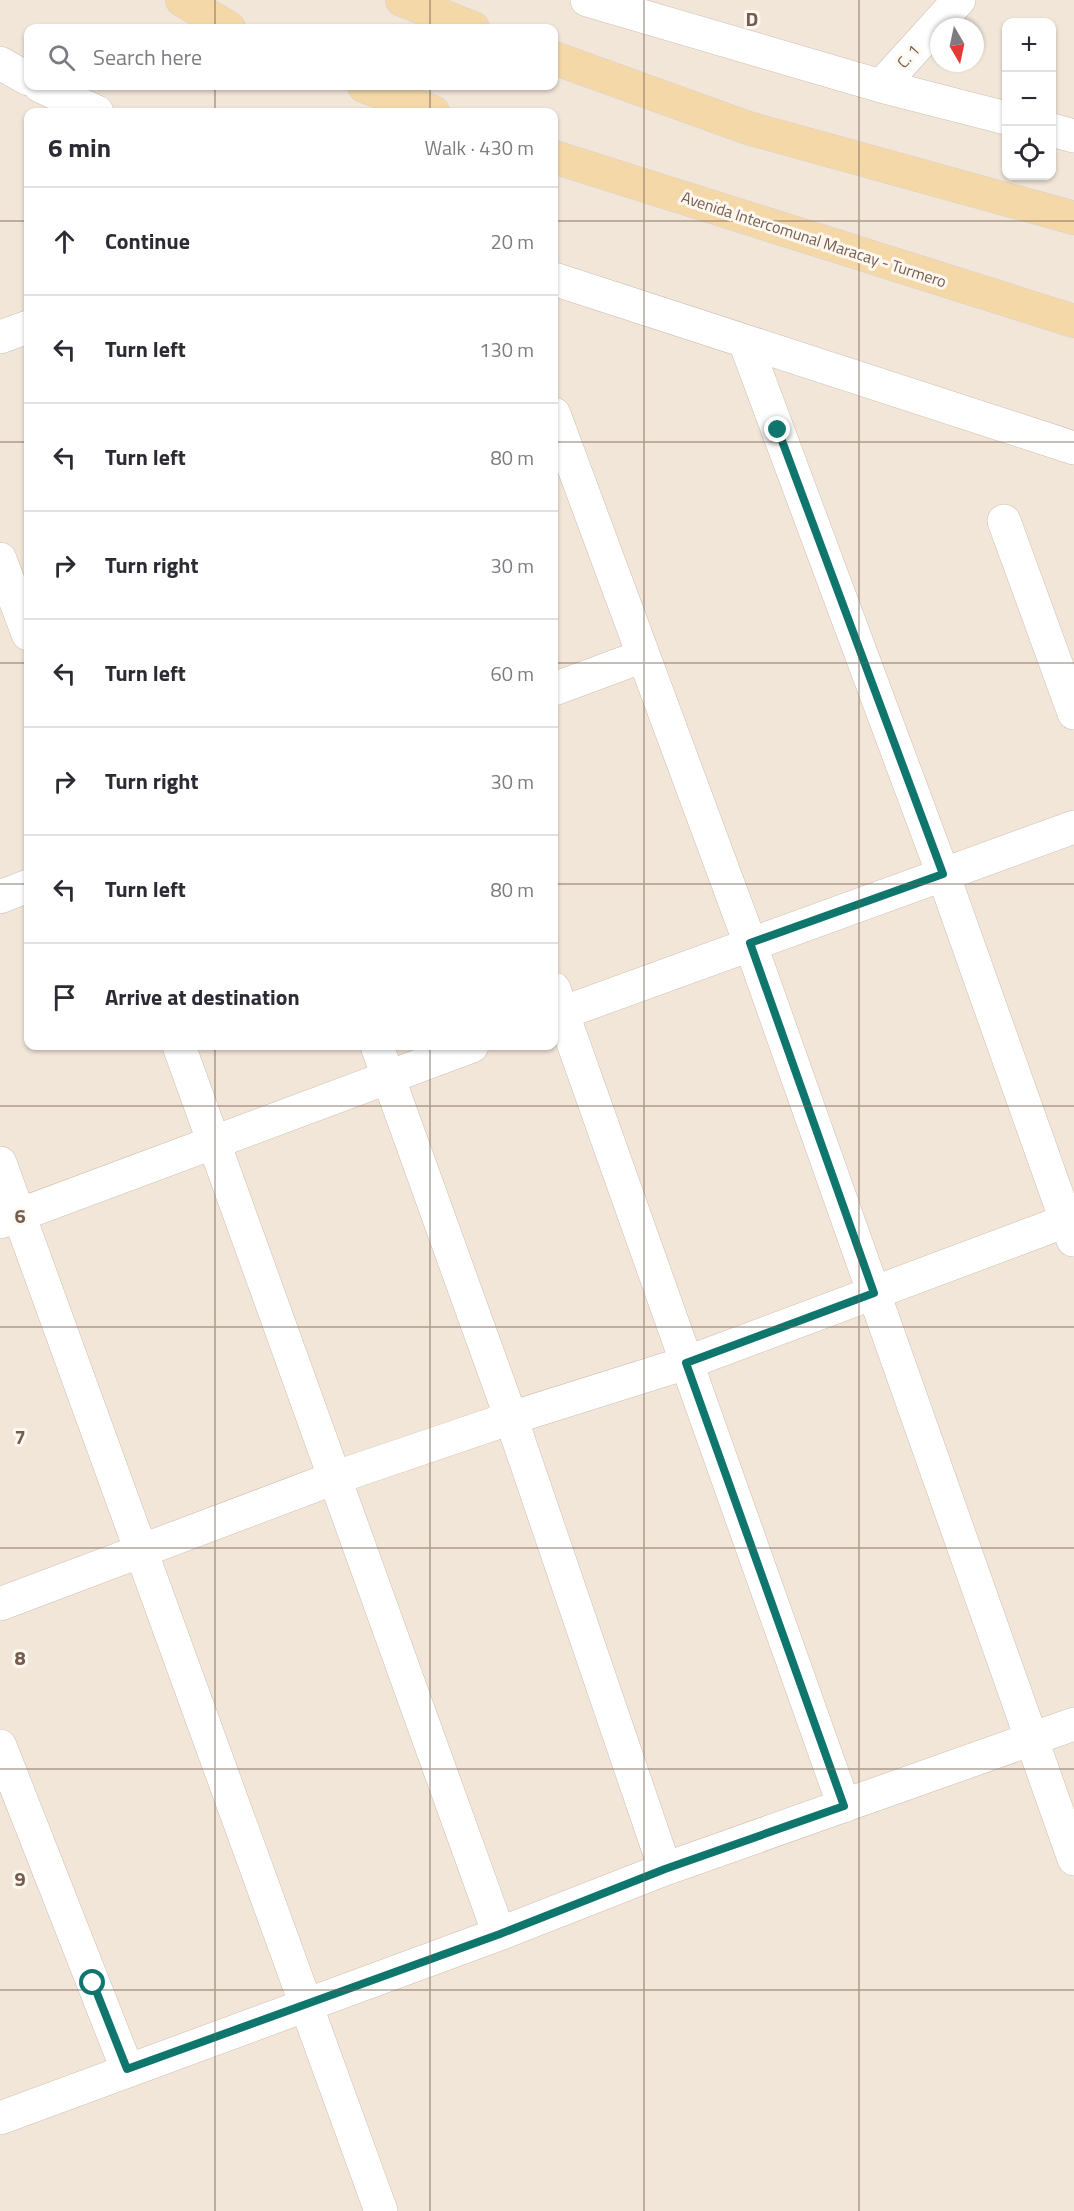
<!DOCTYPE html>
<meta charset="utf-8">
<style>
:root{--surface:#fff;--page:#f7f7f7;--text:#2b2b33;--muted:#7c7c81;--line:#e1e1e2}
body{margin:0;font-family:"Titillium Web",sans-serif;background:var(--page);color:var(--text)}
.controls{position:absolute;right:18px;top:18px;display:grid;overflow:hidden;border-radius:12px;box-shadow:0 2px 4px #0004}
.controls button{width:54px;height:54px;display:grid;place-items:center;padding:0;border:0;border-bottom:2px solid var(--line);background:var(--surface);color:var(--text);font:30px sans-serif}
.compass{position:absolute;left:930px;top:18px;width:54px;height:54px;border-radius:50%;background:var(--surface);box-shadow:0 2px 4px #0004;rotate:171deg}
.stop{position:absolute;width:18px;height:18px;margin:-14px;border:4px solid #0f766e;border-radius:50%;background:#fff}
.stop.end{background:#0f766e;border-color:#fff;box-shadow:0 2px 6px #0008}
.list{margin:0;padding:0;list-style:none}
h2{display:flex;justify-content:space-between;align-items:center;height:78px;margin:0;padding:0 24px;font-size:26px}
h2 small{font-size:20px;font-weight:400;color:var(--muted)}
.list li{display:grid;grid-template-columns:39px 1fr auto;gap:18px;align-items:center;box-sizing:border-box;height:108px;padding:0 24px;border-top:2px solid var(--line)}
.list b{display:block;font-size:22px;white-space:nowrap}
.list em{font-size:20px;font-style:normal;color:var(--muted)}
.icon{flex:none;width:33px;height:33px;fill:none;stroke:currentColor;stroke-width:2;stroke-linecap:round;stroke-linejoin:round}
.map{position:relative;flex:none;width:1074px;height:2211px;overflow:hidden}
.search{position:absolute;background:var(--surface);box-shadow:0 2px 4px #0004;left:24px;top:24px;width:534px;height:66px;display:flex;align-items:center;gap:15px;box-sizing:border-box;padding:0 21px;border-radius:12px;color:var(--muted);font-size:22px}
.panel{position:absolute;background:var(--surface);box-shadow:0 2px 4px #0004;left:24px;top:108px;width:534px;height:942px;border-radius:12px}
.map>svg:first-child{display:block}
</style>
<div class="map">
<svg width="1074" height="2211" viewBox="0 0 1074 2211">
<rect width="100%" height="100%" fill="#fbf4ea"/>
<path fill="#f2e6d9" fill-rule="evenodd" d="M0 0H1074V2211H0ZM1006 22H1052V176H1006ZM939 27H975V63H939ZM28 28H554V86H28ZM28 112H554V1046H28Z"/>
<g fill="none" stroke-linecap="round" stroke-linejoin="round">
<g stroke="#cdbdb0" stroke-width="34">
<path id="minor" d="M587 0 881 86 1006 118
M0 63 28 79
M40 86 97 112
M881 86 959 0
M1052 130 1074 136
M554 279 1074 448
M0 337 28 327
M745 342 943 874 1073 1240
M554 414 750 943 1074 1859
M1004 521 1074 713
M0 559 28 634
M554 689 643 656
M0 897 28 886
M554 989 844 1806
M554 1016 1074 827
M179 1046 499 1934
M377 1046 511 1418 665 1869
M0 1163 381 2211
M0 1222 472 1046
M0 1604 337 1477 511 1418 686 1363 1074 1218
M0 1746 127 2069
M0 2118 499 1934 665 1869 1074 1724"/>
</g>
<g stroke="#d8d1ce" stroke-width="34">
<path id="major" d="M182 0 229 28
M402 0 473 28
M554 58 748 128 1074 218
M364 86 433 112
M554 157 1074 321"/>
</g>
<use href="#minor" stroke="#fff" stroke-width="33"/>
<use href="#major" stroke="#f4d8a8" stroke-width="33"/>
</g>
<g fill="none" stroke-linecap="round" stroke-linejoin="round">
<path stroke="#0f766e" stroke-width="8" d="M93 1983 127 2069 500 1934 665 1869 844 1806 686 1363 874 1293 750 943 943 874 778 430"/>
</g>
<path fill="none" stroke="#745c4f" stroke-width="1.5" stroke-opacity="0.55" d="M215 0V28M430 0V28M644 0V2211M859 0V2211M215 86V112M430 86V112M0 221H28M554 221H1074M0 442H28M554 442H1074M0 663H28M554 663H1074M0 884H28M554 884H1074M215 1046V2211M430 1046V2211M0 1106H1074M0 1327H1074M0 1548H1074M0 1769H1074M0 1990H1074"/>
<g text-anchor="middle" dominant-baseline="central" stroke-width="6" stroke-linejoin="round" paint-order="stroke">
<g font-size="16" fill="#745c4f" stroke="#fef8f0">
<text transform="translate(908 56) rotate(-48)">C. 1</text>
<text transform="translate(814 239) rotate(18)">Avenida Intercomunal Maracay - Turmero</text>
</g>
</g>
<g font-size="20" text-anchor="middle" font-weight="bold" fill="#745c4f" stroke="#fef8f0" stroke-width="6" stroke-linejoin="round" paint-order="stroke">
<text x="752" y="26">D</text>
<text x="20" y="1223">6</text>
<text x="20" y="1444">7</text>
<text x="20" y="1665">8</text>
<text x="20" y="1886">9</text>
</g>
</svg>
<div class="controls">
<button>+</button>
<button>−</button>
<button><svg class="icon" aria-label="locate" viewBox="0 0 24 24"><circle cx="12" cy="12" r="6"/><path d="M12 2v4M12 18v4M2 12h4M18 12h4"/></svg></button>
</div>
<svg class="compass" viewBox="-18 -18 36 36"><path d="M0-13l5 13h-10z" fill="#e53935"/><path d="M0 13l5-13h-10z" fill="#7c7c81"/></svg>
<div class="stop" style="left:93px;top:1983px"></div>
<div class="stop end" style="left:778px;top:430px"></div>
<div class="search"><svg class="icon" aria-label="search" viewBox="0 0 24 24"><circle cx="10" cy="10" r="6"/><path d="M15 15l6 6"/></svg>Search here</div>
<section class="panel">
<h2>6 min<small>Walk · 430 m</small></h2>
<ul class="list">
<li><svg class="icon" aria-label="ahead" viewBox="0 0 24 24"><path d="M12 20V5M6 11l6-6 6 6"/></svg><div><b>Continue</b></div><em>20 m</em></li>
<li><svg class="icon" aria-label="left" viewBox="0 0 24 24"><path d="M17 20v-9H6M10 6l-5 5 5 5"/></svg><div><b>Turn left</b></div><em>130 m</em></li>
<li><svg class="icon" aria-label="left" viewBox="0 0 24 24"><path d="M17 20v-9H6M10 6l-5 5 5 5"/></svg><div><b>Turn left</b></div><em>80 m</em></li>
<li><svg class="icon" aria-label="right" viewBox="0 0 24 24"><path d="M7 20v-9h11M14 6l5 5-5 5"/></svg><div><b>Turn right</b></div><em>30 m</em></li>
<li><svg class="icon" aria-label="left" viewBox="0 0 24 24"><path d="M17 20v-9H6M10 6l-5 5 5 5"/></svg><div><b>Turn left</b></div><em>60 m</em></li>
<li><svg class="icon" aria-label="right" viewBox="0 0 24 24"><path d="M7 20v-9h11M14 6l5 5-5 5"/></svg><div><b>Turn right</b></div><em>30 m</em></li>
<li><svg class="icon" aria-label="left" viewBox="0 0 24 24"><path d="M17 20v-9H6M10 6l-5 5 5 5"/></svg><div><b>Turn left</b></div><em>80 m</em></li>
<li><svg class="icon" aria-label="arrive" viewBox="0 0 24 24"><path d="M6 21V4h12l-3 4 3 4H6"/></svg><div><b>Arrive at destination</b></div></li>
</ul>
</section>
</div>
